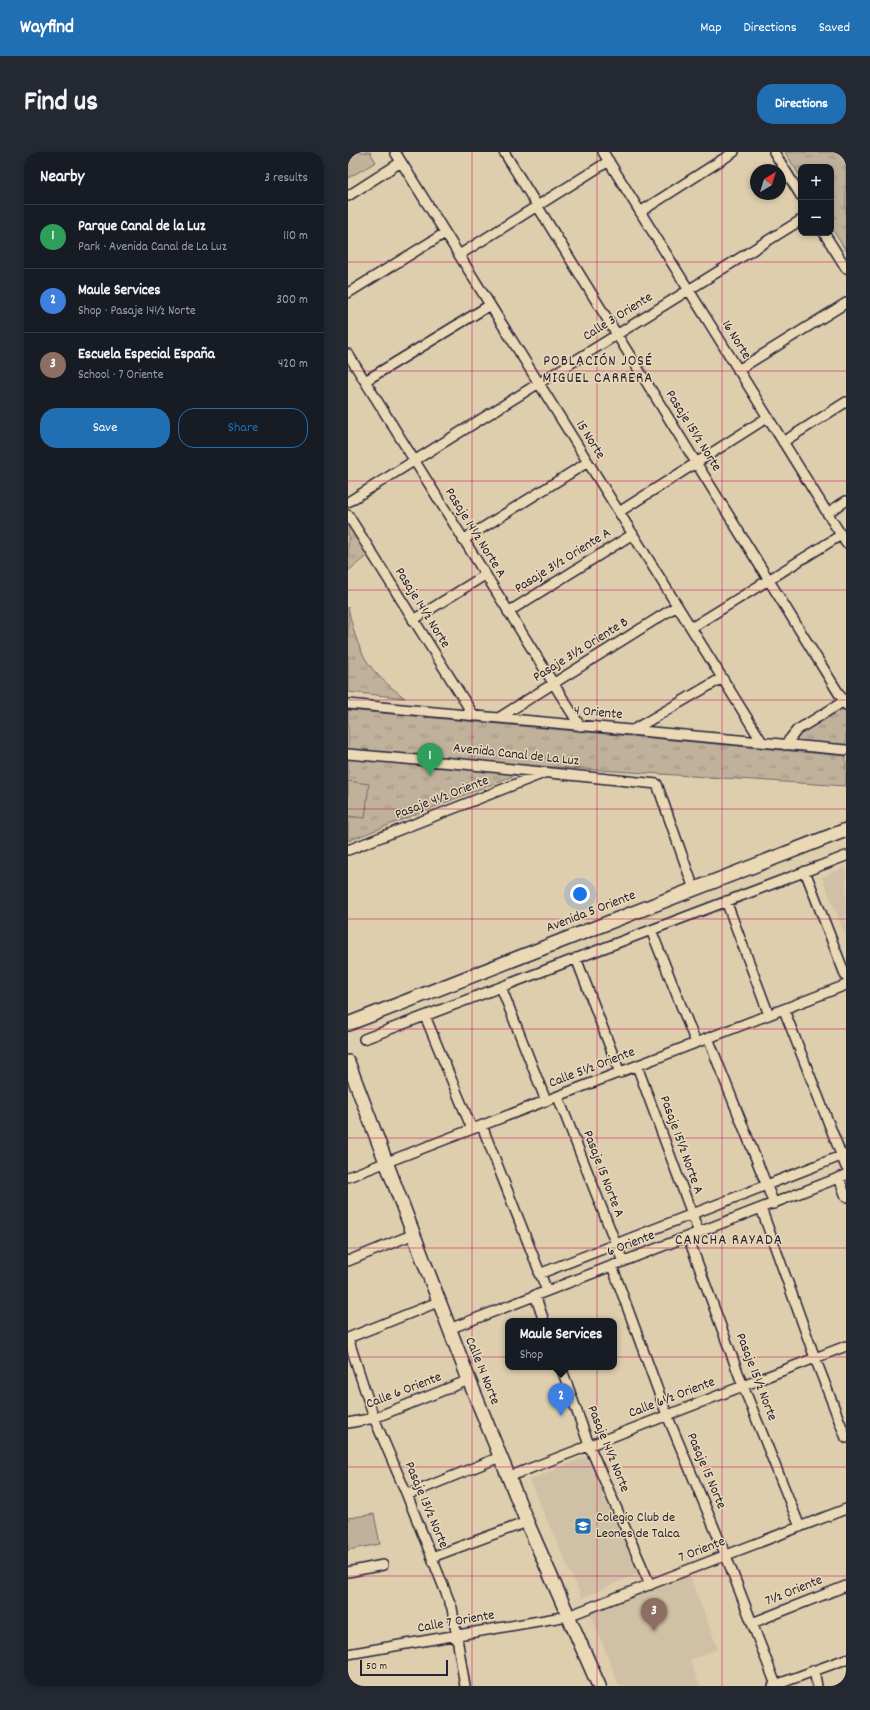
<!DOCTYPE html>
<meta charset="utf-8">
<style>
:root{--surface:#171b24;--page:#242831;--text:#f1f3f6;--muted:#9ea1a6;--line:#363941;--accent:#1f6fb2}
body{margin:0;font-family:Dekko,sans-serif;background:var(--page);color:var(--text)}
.controls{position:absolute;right:12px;top:12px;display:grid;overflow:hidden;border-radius:8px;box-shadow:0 2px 6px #0003}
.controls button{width:36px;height:36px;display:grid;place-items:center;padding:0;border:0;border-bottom:1px solid var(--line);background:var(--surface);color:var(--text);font:20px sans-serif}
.compass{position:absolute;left:402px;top:12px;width:36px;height:36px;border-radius:50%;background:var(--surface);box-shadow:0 2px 6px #0003;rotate:38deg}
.scale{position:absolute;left:12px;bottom:10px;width:88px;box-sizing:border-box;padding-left:4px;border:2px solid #22223b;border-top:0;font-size:11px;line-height:14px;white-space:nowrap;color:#22223b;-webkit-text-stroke:3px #ebd9b6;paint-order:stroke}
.you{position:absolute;left:232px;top:742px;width:14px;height:14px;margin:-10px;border:3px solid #fff;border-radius:50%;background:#1a73e8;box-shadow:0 0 0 6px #1a73e833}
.badge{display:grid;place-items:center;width:26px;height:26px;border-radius:50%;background:var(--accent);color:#fff;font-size:13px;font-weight:700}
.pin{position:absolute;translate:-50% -33px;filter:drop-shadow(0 1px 2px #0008)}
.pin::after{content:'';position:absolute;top:21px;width:14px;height:12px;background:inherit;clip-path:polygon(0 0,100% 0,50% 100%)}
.popup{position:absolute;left:157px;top:1166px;width:112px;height:52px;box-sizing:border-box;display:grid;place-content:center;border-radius:8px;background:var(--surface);filter:drop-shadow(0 1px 3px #0005);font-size:13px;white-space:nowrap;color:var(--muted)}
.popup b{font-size:15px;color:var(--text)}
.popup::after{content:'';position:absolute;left:50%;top:100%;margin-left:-8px;border:8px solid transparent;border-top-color:var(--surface)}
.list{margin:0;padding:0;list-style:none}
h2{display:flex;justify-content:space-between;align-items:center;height:52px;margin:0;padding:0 16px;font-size:17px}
h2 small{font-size:13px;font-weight:400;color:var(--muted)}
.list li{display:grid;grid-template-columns:26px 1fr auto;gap:12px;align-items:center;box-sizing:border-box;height:64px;padding:0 16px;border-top:1px solid var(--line)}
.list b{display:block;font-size:15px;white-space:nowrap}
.list p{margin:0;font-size:13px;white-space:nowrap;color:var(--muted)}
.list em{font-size:13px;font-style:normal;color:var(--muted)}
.actions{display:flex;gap:8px;padding:12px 16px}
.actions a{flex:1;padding:9px 0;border:1px solid var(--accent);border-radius:16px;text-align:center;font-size:14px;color:var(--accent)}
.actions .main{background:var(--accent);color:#fff}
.map{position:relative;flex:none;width:498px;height:1534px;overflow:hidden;border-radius:16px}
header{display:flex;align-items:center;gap:24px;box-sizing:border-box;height:56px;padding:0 20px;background:var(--accent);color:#fff}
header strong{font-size:19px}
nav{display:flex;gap:22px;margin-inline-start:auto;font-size:14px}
.intro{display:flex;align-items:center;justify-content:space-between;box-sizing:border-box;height:96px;padding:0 24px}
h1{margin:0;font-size:28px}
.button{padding:10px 18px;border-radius:16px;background:var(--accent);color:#fff;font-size:14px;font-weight:700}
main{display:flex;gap:24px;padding:0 24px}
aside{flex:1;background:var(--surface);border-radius:16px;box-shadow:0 2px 6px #0003}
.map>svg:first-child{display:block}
</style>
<header>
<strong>Wayfind</strong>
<nav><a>Map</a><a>Directions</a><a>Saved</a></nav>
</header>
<div class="intro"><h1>Find us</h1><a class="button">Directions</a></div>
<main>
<aside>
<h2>Nearby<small>3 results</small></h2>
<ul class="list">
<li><span class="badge" style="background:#2e9e5b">1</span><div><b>Parque Canal de la Luz</b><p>Park · Avenida Canal de La Luz</p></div><em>110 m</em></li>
<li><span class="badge" style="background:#3f7fe0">2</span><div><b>Maule Services</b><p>Shop · Pasaje 14½ Norte</p></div><em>300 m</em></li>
<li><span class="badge" style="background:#8d6e63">3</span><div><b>Escuela Especial España</b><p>School · 7 Oriente</p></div><em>420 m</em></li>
</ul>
<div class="actions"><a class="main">Save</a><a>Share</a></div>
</aside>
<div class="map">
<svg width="498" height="1534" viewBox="0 0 498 1534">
<defs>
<pattern id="grass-tufts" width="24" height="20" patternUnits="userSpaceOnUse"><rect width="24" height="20" fill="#c0b19b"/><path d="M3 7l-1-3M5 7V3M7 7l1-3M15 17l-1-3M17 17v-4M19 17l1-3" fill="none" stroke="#9c9080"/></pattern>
</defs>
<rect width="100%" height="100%" fill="#dfceae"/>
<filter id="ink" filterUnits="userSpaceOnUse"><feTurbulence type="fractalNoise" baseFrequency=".025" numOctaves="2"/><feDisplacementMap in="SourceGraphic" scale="8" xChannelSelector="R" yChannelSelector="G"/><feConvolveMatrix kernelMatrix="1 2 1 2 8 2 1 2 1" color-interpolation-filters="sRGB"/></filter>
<g filter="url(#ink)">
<path fill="#d0c0a5" d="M498 715V785L474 725Z
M238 1304 290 1421 234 1446 181 1328Z
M341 1422 370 1497 342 1508 352 1534H271L242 1460Z"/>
<path fill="url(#grass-tufts)" stroke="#716a6b" d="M437 0H498V99L483 75V15H453V26Z
M0 366 22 401 0 419Z
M0 455C10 502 19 518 57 546L0 540Z
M493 556 498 560V593L450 589 448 585Z
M0 558 498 604V634L190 614 0 689Z"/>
<path fill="#c0b19b" stroke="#716a6b" d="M0 0H22L28 10 0 26Z
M0 629 21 632 17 666 0 664Z
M26 1362 32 1392 0 1398V1366Z"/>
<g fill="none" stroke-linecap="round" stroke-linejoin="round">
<g stroke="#22223b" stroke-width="12">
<path id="street" d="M47 0 414 590
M156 0 498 553
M255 0 498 391
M426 0 453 44
M0 44 53 10
M292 60 386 0
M476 81 498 116
M111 103 261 9
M0 141 97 81
M0 202 232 574
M390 218 498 151
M17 229 142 153
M435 290 498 250
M0 350 453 68
M271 360 420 265
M479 361 498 349
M0 363 126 564
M115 388 240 310
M160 460 285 382
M65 468 137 423
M343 476 493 383
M0 552 498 598
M152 565 329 454
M285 578 374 526
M437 593 449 578 498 548
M0 602 115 612 309 632 346 737
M0 698 196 621
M457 719 498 825
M378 749 421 863
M303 778 348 891
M228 806 272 921
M153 835 198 949
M436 858 498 1015
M77 864 124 977
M360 886 426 1052
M16 887 498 704
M289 914 351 1081
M210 945 275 1110
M134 974 199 1139
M0 1025 498 833
M491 1026 498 1045
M413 1056 467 1206 498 1286
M340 1085 395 1234 452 1375
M0 1109 66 1082
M264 1114 319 1263 378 1404 428 1533
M191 1122 498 1002
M187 1143 196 1169
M101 1177 498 1023
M0 1186 26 1266 59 1343 104 1456 117 1534
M0 1186 90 1150
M213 1215 241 1293 302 1433
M0 1271 26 1266 121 1228
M160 1325 498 1194
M59 1343 152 1305
M84 1405 179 1370
M0 1420 35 1413
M404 1471 498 1434
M0 1502 220 1464 498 1357
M466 1518 469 1534
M425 1534 498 1507"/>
</g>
<g stroke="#22223b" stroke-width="16">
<path id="secondary" d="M0 872 498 678
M0 910 121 1228 179 1370 251 1534"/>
</g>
<use href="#street" stroke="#ebd9b6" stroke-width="9"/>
<use href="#secondary" stroke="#ebd9b6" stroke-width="13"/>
</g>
</g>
<path fill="none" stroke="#c2185b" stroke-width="1" stroke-opacity="0.55" d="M124 0V1534M249 0V1534M374 0V1534M0 110H498M0 219H498M0 329H498M0 438H498M0 548H498M0 657H498M0 767H498M0 877H498M0 986H498M0 1096H498M0 1205H498M0 1315H498M0 1424H498"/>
<defs>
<g id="school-square" transform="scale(0.9)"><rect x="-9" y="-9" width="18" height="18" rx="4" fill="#1f6fb2" stroke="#ebd9b6"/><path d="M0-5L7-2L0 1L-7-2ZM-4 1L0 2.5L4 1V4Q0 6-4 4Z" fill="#fff"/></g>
</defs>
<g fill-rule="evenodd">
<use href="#school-square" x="235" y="1374"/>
</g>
<g text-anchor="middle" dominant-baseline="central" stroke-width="3" stroke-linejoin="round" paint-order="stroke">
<g font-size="14" fill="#22223b" stroke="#ebd9b6">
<text transform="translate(270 165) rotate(-32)">Calle 3 Oriente</text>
<text transform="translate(388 188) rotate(58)">16 Norte</text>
<text transform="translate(345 279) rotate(58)">Pasaje 15½ Norte</text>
<text transform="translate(242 288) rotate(58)">15 Norte</text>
<text transform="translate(127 381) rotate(58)">Pasaje 14½ Norte A</text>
<text transform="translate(215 409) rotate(-32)">Pasaje 3½ Oriente A</text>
<text transform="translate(74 456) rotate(58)">Pasaje 14½ Norte</text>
<text transform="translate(233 498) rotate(-32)">Pasaje 3½ Oriente B</text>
<text transform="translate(250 561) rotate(5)">4 Oriente</text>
<text transform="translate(168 603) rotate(6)">Avenida Canal de La Luz</text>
<text transform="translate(94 646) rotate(-21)">Pasaje 4½ Oriente</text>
<text transform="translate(243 760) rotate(-21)">Avenida 5 Oriente</text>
<text transform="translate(244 916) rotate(-21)">Calle 5½ Oriente</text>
<text transform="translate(333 993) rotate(70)">Pasaje 15½ Norte A</text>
<text transform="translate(255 1022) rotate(69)">Pasaje 15 Norte A</text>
<text transform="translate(283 1092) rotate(-21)">6 Oriente</text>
<text transform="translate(134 1219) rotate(68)">Calle 14 Norte</text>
<text transform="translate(408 1225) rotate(69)">Pasaje 15½ Norte</text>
<text transform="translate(56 1239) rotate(-21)">Calle 6 Oriente</text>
<text transform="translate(324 1246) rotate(-21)">Calle 6½ Oriente</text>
<text transform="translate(260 1297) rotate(68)">Pasaje 14½ Norte</text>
<text transform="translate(358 1319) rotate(67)">Pasaje 15 Norte</text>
<text transform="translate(78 1353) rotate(67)">Pasaje 13½ Norte</text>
<text transform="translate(354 1398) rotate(-21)">7 Oriente</text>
<text transform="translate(446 1439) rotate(-22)">7½ Oriente</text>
<text transform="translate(108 1470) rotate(-10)">Calle 7 Oriente</text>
</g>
<g font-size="14" fill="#22223b" stroke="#ebd9b6" text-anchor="start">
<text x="248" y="1366">Colegio Club de<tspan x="248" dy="16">Leones de Talca</tspan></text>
</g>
<g font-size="15" letter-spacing="1" fill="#22223b" stroke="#ebd9b6">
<text x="250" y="210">POBLACIÓN JOSÉ<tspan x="250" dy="17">MIGUEL CARRERA</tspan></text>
<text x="381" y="1089">CANCHA RAYADA</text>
</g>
</g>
</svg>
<div class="controls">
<button>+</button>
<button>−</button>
</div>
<svg class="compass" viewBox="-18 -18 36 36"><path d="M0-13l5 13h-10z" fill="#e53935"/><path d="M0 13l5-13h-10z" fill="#9ea1a6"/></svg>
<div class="scale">50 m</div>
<div class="you"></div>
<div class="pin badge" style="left:82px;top:624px;background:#2e9e5b">1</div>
<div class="pin badge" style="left:213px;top:1264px;background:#3f7fe0">2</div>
<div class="popup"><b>Maule Services</b>Shop</div>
<div class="pin badge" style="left:306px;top:1479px;background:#8d6e63">3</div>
</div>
</main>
